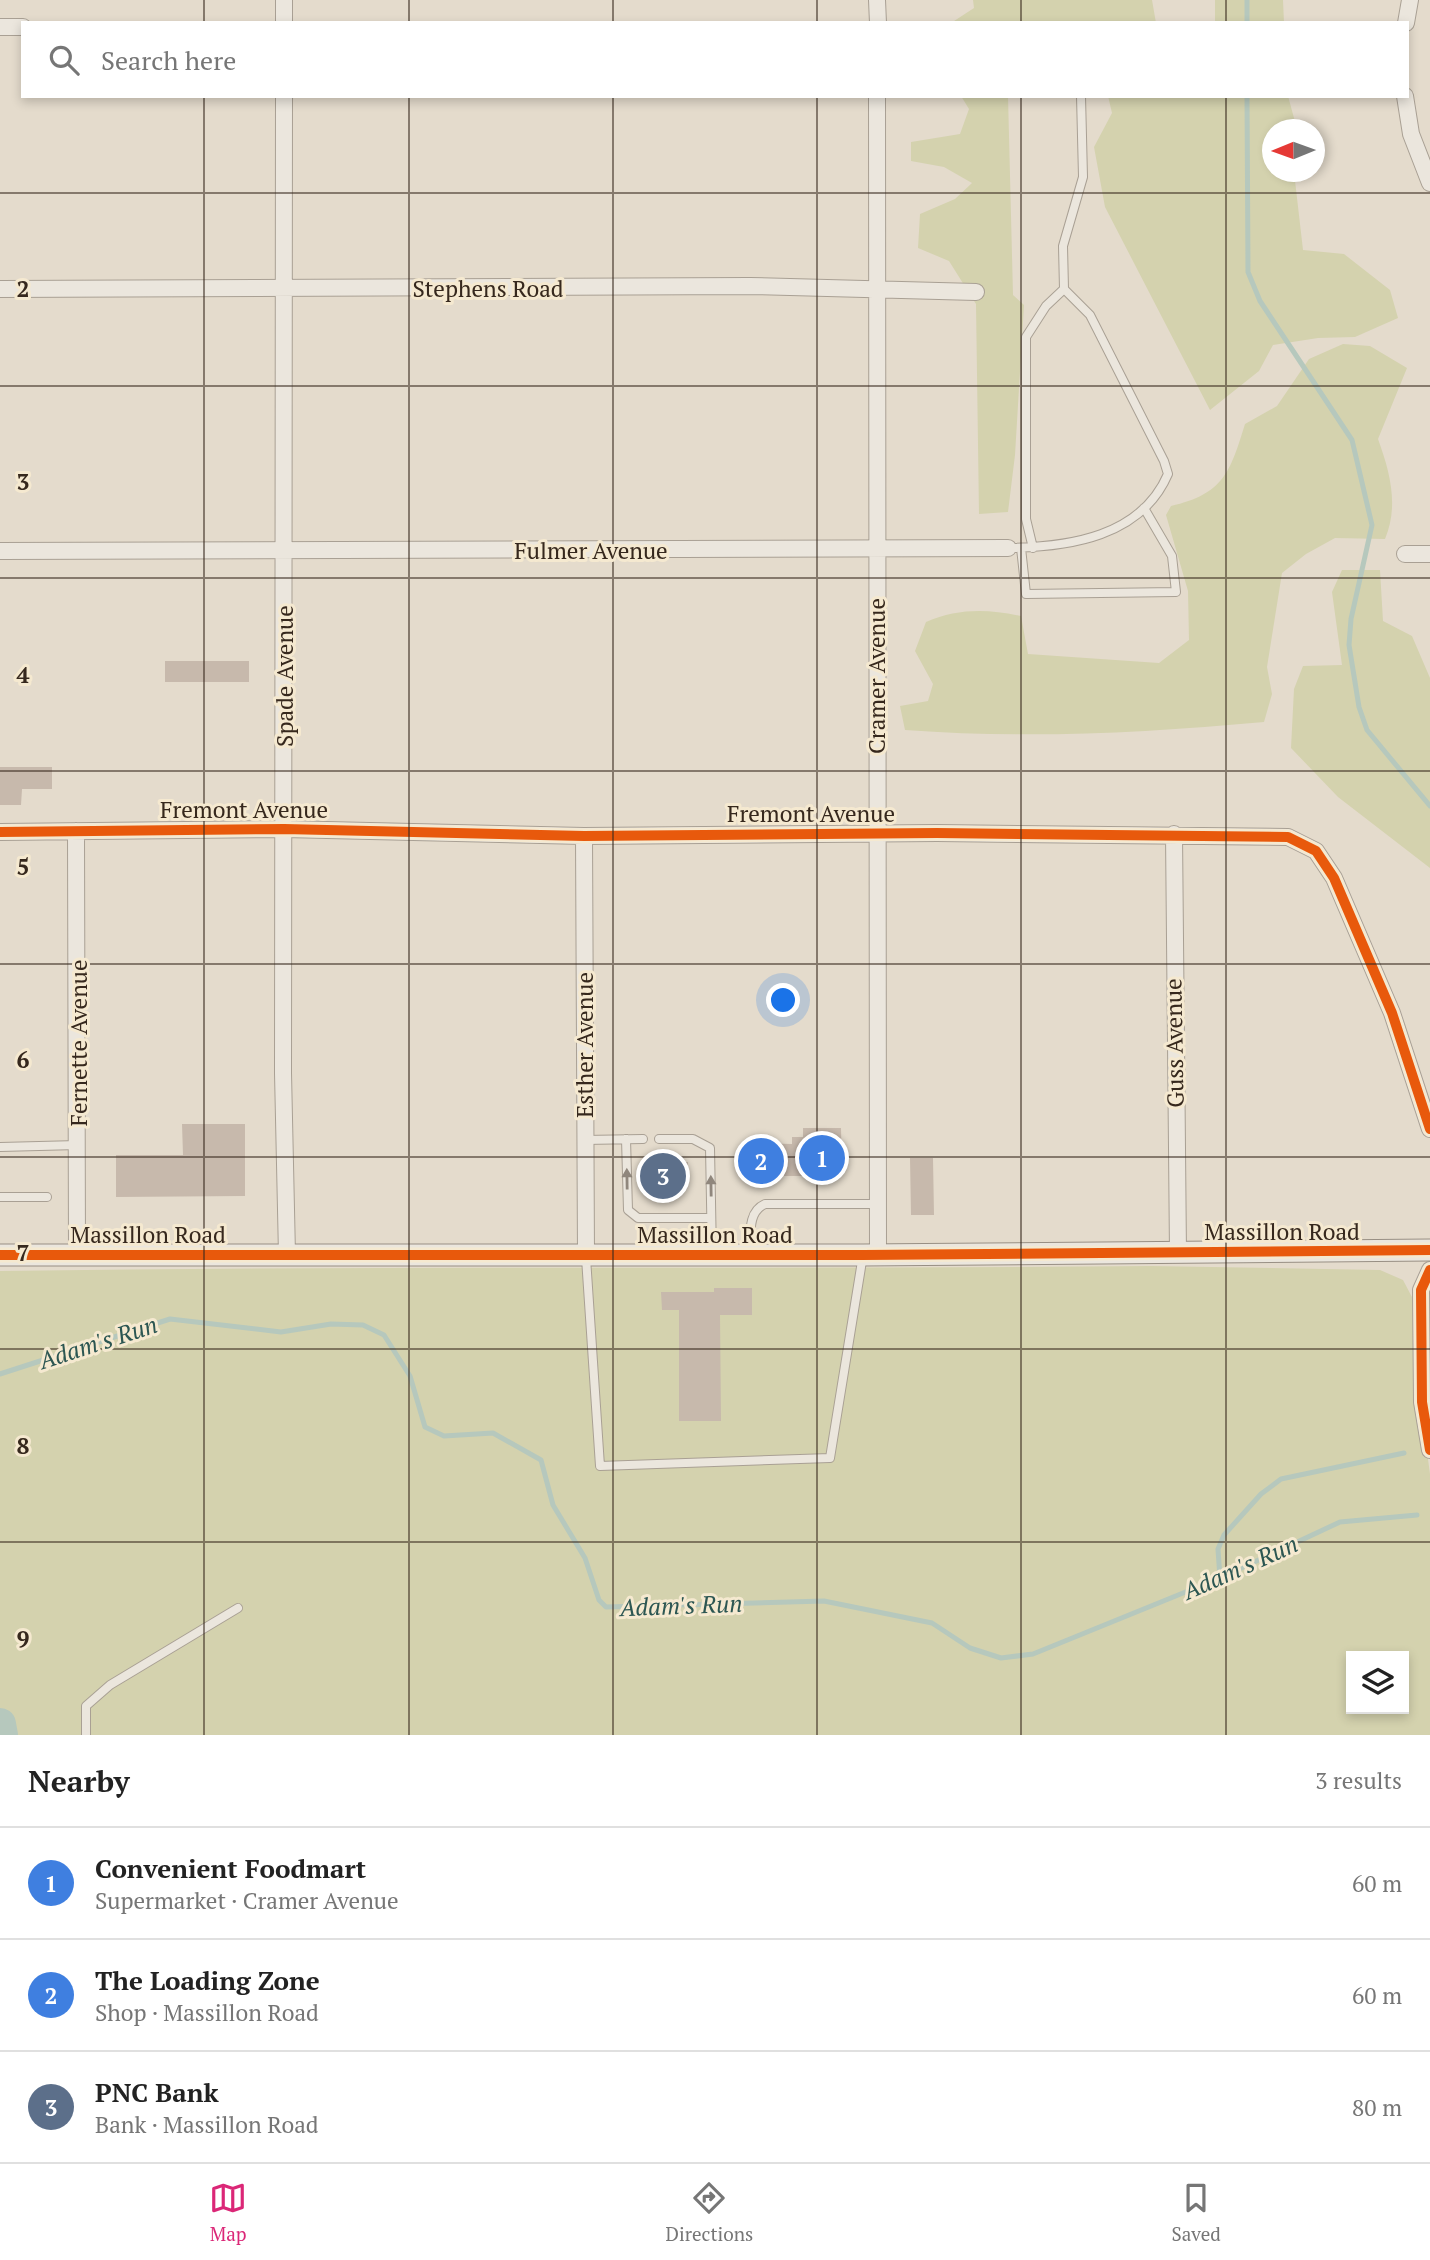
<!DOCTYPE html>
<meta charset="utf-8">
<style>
:root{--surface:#fff;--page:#f6f6f6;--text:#222;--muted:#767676;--line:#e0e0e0;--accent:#db2777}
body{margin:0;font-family:"PT Serif",serif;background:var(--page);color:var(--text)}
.controls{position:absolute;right:21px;bottom:21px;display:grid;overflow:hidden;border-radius:0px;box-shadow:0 4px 10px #0003}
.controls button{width:63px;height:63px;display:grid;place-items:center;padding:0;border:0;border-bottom:2px solid var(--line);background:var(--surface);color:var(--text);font:35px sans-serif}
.compass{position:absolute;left:1262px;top:119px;width:63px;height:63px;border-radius:50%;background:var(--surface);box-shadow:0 4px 10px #0003;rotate:269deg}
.you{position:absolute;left:784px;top:1001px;width:24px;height:24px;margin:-18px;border:5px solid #fff;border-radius:50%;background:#1a73e8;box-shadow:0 0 0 10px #1a73e833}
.badge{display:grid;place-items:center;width:46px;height:46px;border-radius:50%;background:var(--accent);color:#fff;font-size:23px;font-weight:700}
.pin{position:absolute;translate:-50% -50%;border:4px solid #fff;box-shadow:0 2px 7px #0006}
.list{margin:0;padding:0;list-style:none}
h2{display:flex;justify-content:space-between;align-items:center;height:91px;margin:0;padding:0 28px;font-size:30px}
h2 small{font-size:23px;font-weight:400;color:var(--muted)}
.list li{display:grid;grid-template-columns:46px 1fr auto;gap:21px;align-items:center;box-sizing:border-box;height:112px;padding:0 28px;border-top:2px solid var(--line)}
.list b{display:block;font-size:26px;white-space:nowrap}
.list p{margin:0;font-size:23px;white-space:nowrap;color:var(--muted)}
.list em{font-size:23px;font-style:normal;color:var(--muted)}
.icon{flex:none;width:38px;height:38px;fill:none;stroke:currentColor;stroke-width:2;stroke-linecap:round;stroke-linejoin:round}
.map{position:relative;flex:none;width:1430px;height:1735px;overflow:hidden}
.search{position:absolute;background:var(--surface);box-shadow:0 4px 10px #0003;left:21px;right:21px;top:21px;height:77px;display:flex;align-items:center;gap:18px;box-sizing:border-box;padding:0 24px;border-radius:0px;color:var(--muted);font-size:26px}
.sheet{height:427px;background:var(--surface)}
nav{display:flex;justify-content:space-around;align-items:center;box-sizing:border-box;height:98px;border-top:2px solid var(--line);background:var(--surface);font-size:19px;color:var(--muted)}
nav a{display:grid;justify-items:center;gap:4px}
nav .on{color:var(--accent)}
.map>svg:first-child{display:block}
</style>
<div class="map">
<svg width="1430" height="1735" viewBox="0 0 1430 1735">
<rect width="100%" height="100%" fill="#e4dbcc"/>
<path fill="#d4d2ae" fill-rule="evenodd" d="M973 0H1152L1156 23H951L974 8Z
M1215 0H1283L1284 23H1215Z
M961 96H1008L1013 295 1024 305 1015 455 1008 512 979 514 976 304 949 261 918 248 920 214 955 199 972 183 944 167 911 161V142L960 134 969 109Z
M1108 96H1288L1297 129 1272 130V172H1294L1303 250 1344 254 1390 290 1398 318 1355 337 1318 338 1273 345 1259 371 1210 410 1105 207 1094 147 1112 113Z
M1343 344 1370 346 1407 368 1378 439C1390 472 1399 506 1385 539L1335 538 1306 554 1282 573 1267 667 1272 694 1264 722C1144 733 1026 739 905 730L900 706 928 701 933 684 915 651 926 622C958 608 988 609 1021 616L1028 654 1159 663 1189 640 1188 591 1166 515 1171 506C1223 494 1230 473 1245 424L1277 406 1309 359Z
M1342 570H1380L1383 621 1412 636 1430 678V868L1338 797 1291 748 1294 689 1303 666 1342 665 1332 592Z
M1151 1266 1380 1270 1403 1280 1413 1299V1349L1430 1474V1735H0V1271C384 1265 767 1270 1151 1266ZM1351 1656H1404V1709H1351Z"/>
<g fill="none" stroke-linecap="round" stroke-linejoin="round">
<path stroke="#b6c8bd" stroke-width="5" d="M1247 23V0
M1247 96 1248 272 1260 301 1352 440 1372 525 1351 619 1349 645 1359 707 1367 730 1430 806
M0 1374 170 1319 281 1332 331 1324 363 1325 384 1335 410 1376 425 1427 444 1436 493 1433 541 1460 553 1505 585 1558 599 1600 606 1607 824 1601 932 1623 970 1648 1001 1658 1033 1654 1220 1578 1340 1522 1417 1515
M1220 1578 1218 1549 1224 1535 1261 1494 1281 1479 1404 1453"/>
<path stroke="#b6c8bd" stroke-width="32" d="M0 1724 2 1735"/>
</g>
<path fill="#c7b9ac" d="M165 661H249V682H165Z
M0 767H52V789H22L21 805H0Z
M182 1124H245V1196L116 1197V1155H183Z
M803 1128H841L842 1176H748V1143L792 1144V1137H803Z
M910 1158H933L934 1215H911Z
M644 1162H688L687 1189 662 1192V1189H643Z
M714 1288H752V1315H720L721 1421H679V1310H662L661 1292H714Z"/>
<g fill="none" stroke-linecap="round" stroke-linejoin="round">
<g stroke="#a9a094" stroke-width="10">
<path id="lane" d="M1008 548C1069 547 1141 537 1168 474L1164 461 1090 315 1064 289 1063 246 1083 177 1081 96
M1021 548 1026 594 1176 592 1172 556 1144 508
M1033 548 1026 519V337L1046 306 1064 289
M626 1139 628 1210 638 1218H711
M659 1139H693L710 1148 712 1255
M584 1140 643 1139
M0 1147 78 1145
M0 1197H47
M750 1252C751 1235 747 1212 765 1204H879
M586 1258 600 1466 830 1458 863 1255
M86 1735V1706L110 1685 238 1608"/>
</g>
<g stroke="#a9a094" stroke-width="18">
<path id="street" d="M284 0V23
M877 0 878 23
M1406 23 1410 0
M0 27H23
M284 96 283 1073 287 1255
M877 96 878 1255
M1405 96 1411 134 1430 183
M0 289 750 286 976 292
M0 551 1008 548
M1405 554H1430
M76 831 77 1256
M0 832 284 829 584 836 937 833 1288 837 1316 851 1334 878 1392 1013 1430 1129
M1174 834 1178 1253
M584 836 586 1255
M1430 1270 1421 1290 1422 1402 1430 1450"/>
</g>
<g stroke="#988f84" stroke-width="23">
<path id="secondary" d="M0 1255H863L1430 1250"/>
</g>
<use href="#lane" stroke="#ebe6dd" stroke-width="8"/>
<use href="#street" stroke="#ebe6dd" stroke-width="16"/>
<use href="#secondary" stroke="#ebe6dd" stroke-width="21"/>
<g stroke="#f5e9d0" stroke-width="15">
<path id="cycleway" d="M0 832 284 829 584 836 937 833 1288 837 1316 851 1334 878 1392 1013 1430 1129
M0 1255H863L1430 1250
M1430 1270 1421 1290 1422 1402 1430 1450"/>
</g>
<use href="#cycleway" stroke="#e8590c" stroke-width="10"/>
</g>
<defs><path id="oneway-solid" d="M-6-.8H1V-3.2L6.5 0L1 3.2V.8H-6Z" transform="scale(1.75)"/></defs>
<g fill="#90877d">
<use href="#oneway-solid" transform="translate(627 1179) rotate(-91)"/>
<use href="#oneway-solid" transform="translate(711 1186) rotate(-91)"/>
</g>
<path fill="none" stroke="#36281d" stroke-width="2" stroke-opacity="0.55" d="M204 0V23M409 0V23M613 0V23M817 0V23M1021 0V23M1226 0V23M204 96V1735M409 96V1735M613 96V1735M817 96V1735M1021 96V1735M1226 96V1735M0 193H1430M0 386H1430M0 578H1430M0 771H1430M0 964H1430M0 1157H1430M0 1349H1430M0 1542H1430"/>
<g text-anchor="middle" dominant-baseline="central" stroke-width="6" stroke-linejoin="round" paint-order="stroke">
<g font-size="23" fill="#36281d" stroke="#f5e9d0">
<text x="488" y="288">Stephens Road</text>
<text x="591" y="550">Fulmer Avenue</text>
<text transform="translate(284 676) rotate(-90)">Spade Avenue</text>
<text transform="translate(876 676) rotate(-90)">Cramer Avenue</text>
<text x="244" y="809">Fremont Avenue</text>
<text x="811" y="813">Fremont Avenue</text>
<text transform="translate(78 1043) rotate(-90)">Fernette Avenue</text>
<text transform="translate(1174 1043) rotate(-91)">Guss Avenue</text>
<text transform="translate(584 1045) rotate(-90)">Esther Avenue</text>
<text x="1282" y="1231">Massillon Road</text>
<text x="148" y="1234">Massillon Road</text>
<text x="715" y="1234">Massillon Road</text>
</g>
<g font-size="24" font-style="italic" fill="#2c5652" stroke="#f5e9d0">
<text transform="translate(98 1342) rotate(-18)">Adam's Run</text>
<text transform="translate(1240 1567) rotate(-24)">Adam's Run</text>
<text transform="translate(681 1605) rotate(-2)">Adam's Run</text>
</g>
</g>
<g font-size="23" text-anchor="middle" font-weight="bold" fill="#36281d" stroke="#f5e9d0" stroke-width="6" stroke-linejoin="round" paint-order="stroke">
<text x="23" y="297">2</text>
<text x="23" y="490">3</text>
<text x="23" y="683">4</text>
<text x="23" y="875">5</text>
<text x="23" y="1068">6</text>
<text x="23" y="1261">7</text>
<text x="23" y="1454">8</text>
<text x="23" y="1647">9</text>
</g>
</svg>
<div class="controls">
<button><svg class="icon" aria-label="layers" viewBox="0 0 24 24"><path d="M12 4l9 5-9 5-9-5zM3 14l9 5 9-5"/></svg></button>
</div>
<svg class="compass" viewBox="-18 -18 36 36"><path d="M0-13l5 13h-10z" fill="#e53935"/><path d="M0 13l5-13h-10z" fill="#767676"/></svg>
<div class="you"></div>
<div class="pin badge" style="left:822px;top:1158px;background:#3f7fe0">1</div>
<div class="pin badge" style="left:761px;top:1161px;background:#3f7fe0">2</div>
<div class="pin badge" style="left:663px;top:1176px;background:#5c6f8a">3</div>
<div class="search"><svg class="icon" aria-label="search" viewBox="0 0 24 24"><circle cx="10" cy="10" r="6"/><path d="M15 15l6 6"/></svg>Search here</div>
</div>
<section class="sheet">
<h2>Nearby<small>3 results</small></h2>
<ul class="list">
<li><span class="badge" style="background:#3f7fe0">1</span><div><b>Convenient Foodmart</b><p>Supermarket · Cramer Avenue</p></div><em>60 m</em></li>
<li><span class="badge" style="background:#3f7fe0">2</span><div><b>The Loading Zone</b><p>Shop · Massillon Road</p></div><em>60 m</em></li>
<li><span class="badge" style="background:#5c6f8a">3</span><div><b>PNC Bank</b><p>Bank · Massillon Road</p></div><em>80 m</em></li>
</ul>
</section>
<nav>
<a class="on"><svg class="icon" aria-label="map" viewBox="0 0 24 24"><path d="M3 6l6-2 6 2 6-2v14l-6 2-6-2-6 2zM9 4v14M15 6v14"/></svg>Map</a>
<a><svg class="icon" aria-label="directions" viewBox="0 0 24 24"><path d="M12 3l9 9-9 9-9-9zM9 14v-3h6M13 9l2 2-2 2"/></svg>Directions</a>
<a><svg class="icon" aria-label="saved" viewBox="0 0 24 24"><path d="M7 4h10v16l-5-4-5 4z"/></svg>Saved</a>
</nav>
